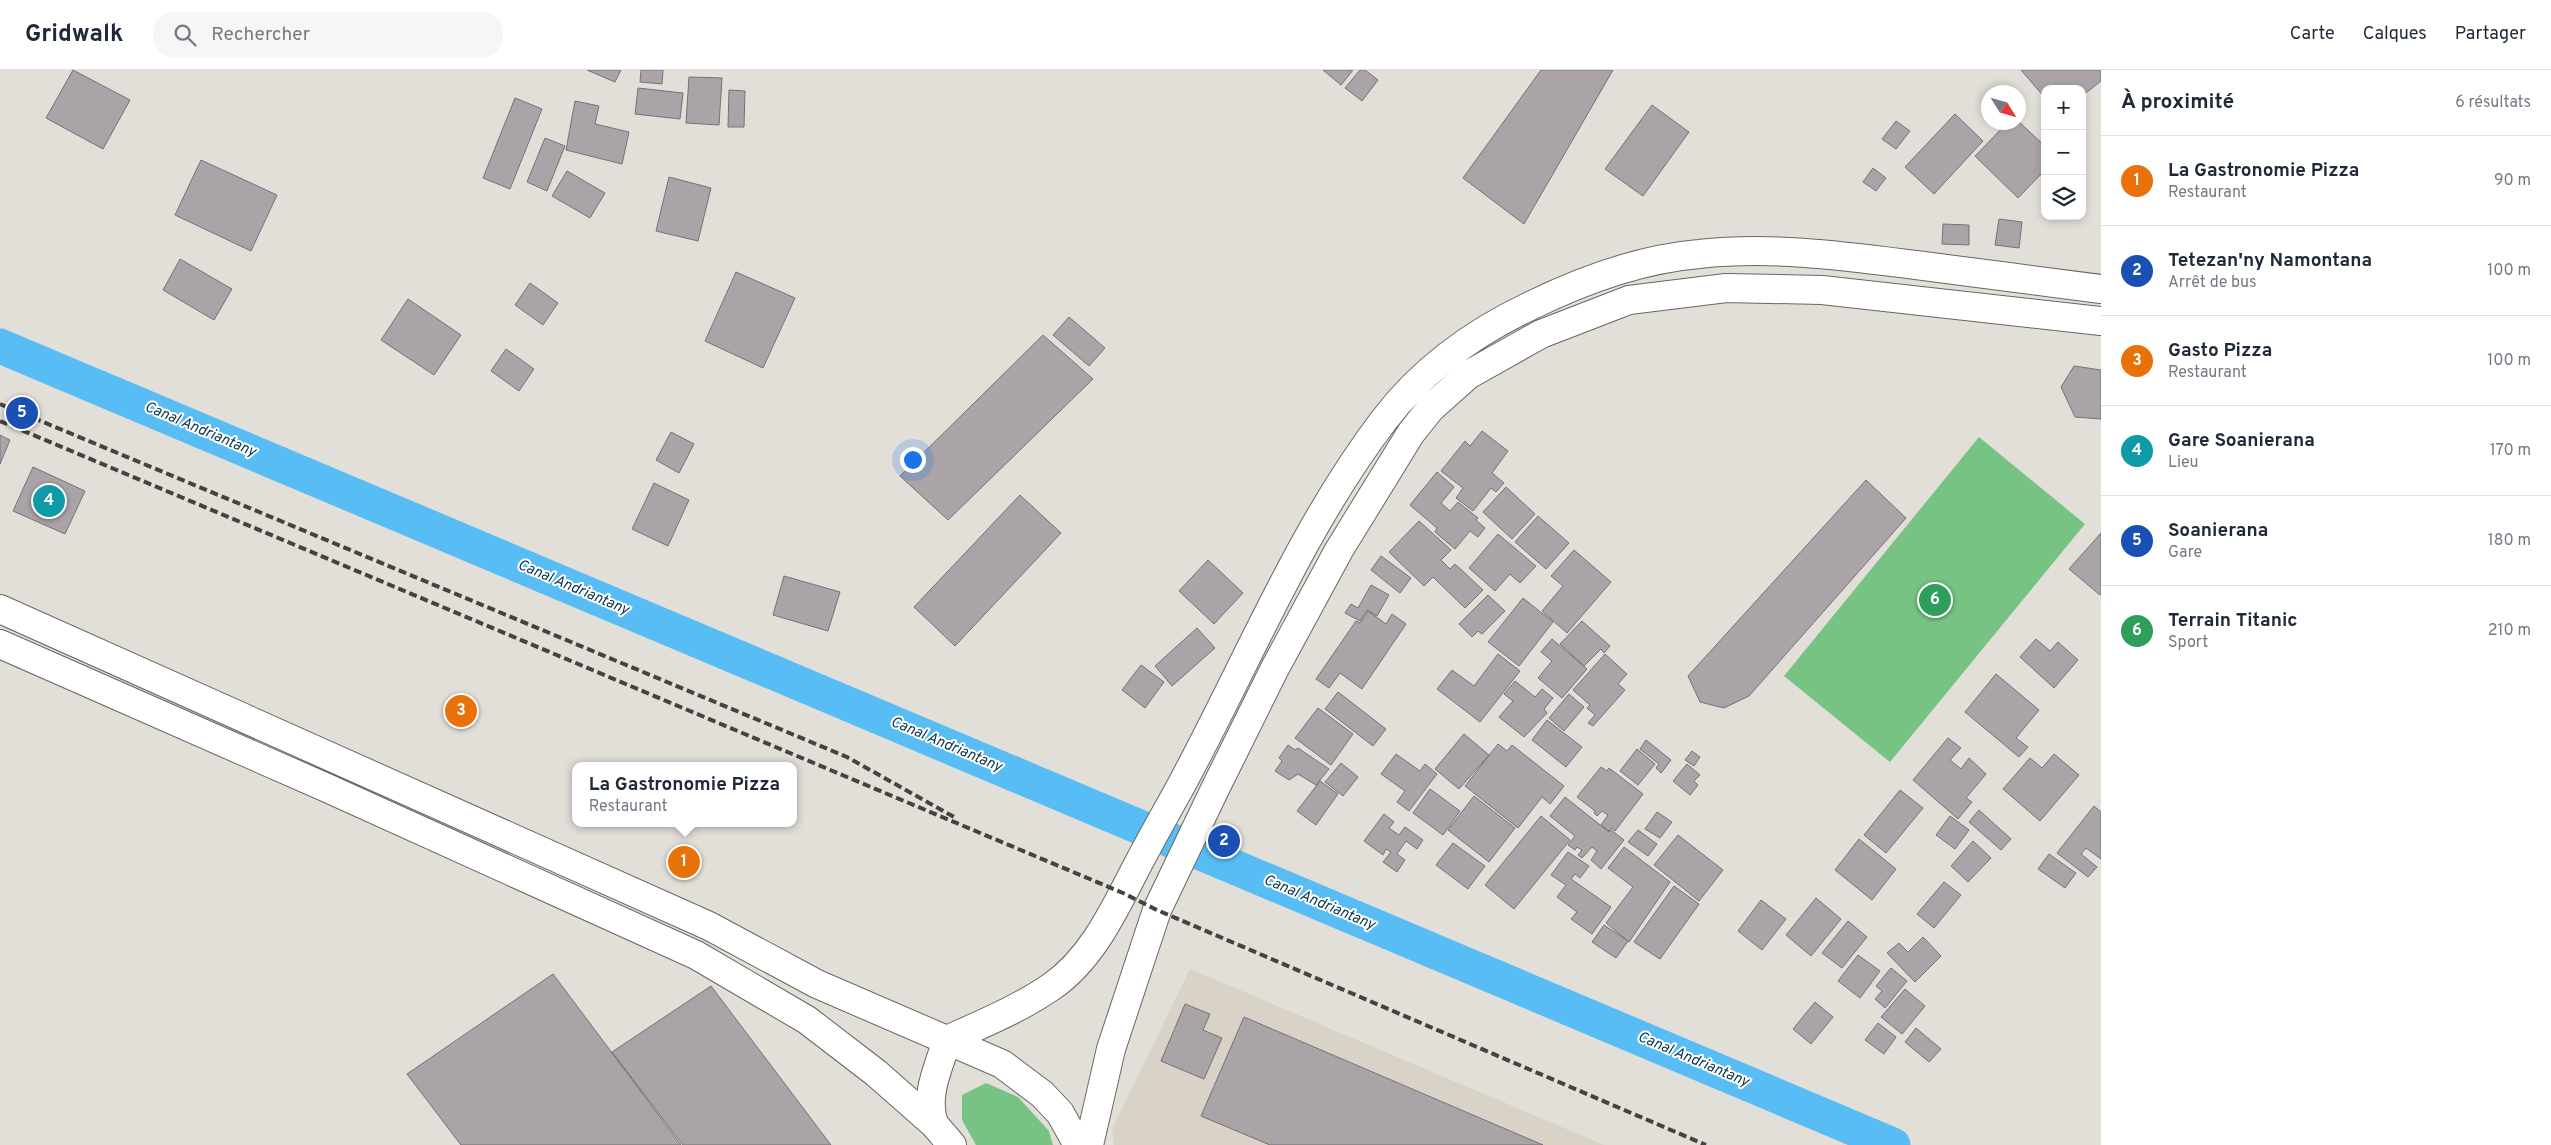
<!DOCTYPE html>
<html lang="fr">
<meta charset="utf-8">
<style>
:root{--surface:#fff;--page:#f6f6f7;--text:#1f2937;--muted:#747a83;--line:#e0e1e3;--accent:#d0471d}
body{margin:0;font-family:Overpass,sans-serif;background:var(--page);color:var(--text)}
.controls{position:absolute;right:15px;top:15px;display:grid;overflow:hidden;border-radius:10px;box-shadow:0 2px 8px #0003}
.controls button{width:45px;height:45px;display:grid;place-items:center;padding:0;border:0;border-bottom:1px solid var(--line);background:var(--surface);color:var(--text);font:25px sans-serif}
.compass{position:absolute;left:1981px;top:15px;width:45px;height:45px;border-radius:50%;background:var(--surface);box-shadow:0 2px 8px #0003;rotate:127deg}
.you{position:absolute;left:912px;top:389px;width:18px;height:18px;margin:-12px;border:4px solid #fff;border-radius:50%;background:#1a73e8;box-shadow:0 0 0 8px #1a73e833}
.badge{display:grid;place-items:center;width:32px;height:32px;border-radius:50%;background:var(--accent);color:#fff;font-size:16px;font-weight:700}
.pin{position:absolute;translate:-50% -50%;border:2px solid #fff;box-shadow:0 1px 5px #0006}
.popup{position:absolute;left:572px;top:692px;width:225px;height:65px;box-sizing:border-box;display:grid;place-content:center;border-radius:10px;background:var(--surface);filter:drop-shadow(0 1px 4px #0005);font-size:16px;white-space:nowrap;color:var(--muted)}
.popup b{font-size:19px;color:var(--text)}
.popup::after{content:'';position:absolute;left:50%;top:100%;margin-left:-10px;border:10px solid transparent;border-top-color:var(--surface)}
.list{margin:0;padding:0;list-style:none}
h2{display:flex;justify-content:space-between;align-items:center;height:65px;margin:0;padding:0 20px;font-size:21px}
h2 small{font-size:16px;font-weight:400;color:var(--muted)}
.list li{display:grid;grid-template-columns:32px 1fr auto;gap:15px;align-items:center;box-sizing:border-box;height:90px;padding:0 20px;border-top:1px solid var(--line)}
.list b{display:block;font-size:19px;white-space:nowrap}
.list p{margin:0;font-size:16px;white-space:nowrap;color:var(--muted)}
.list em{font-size:16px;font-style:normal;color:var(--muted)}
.icon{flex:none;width:28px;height:28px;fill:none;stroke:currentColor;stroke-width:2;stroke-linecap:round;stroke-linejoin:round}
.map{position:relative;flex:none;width:2101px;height:1075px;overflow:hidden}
header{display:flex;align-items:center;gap:30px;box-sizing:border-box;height:70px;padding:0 25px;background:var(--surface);border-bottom:1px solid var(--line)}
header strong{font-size:24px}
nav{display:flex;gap:28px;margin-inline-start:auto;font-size:18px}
.search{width:350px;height:45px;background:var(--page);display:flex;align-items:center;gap:12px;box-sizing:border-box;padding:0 18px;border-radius:20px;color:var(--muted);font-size:19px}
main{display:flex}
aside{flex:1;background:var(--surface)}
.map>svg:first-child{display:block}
</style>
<header>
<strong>Gridwalk</strong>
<div class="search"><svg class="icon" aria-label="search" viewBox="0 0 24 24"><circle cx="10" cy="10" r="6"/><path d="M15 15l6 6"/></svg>Rechercher</div>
<nav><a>Carte</a><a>Calques</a><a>Partager</a></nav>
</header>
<main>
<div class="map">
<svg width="2101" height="1075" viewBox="0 0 2101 1075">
<rect width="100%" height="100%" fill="#e2dfd9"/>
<path fill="#d8d3c6" d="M1190 899 1604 1075H1114L1112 1059Z"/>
<path fill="#77c383" d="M1979 367 2085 454 1890 692 1784 606Z
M986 1013 1018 1027 1049 1061 1053 1075H976L962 1050V1025Z"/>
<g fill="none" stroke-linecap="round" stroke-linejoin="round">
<path stroke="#58bdf5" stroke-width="35" d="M0 276 1893 1075"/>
</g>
<path fill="#aaa3a7" stroke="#777175" d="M73 0 130 30 103 79 46 48Z
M587 0H621L615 12Z
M641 0H663L662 14 640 12Z
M1323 0H1353L1341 15Z
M1360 0H1365L1378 10 1362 31 1345 18Z
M1541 0H1613L1524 154 1463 108Z
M2021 0H2101V11L2082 26V19H2045V28Z
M689 7 722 8 719 55 686 53Z
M638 18 683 23 680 49 635 44Z
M729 20 745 21 744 57H728Z
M515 28 542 39 510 119 483 108Z
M575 31 599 36 595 54 629 62 622 94 566 80Z
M1652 35 1689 62 1643 126 1605 99Z
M1955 44 1983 71 1934 124 1905 97Z
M1896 51 1910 61 1896 79 1882 69Z
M2018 51 2045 76V100L2018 128 1975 86 2008 52Z
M545 68 565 76 547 121 527 112Z
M201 90 277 125 251 181 175 145Z
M1873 98 1886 108 1876 121 1863 112Z
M567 101 605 123 590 148 552 126Z
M669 107 711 118 698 171 656 161Z
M1999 149 2022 152 2019 178 1995 175Z
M1943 154 1969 155V175L1942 174Z
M180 189 232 219 214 250 163 220Z
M736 202 795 228 763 298 705 271Z
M530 213 558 233 543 255 515 235Z
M408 229 461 265 434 305 381 270Z
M1069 247 1105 278 1089 296 1053 265Z
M1043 265 1093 309 948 450 900 406Z
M506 279 534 299 519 321 491 301Z
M2074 296 2101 300V349L2075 347 2061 317Z
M1482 361 1508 381 1492 403 1504 413 1496 422 1491 418 1473 441 1456 428 1463 418 1441 401 1465 371 1470 376Z
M671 362 694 374 679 403 656 390Z
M0 365 10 370 0 394Z
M33 397 85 421 65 464 13 441Z
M1437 402 1454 417 1441 433 1450 441 1458 432 1478 448 1476 450 1485 458 1478 467 1470 461 1455 479 1435 462 1437 458 1410 435Z
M1866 410 1906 448 1749 626 1724 638 1700 632 1688 606Z
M654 413 689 430 668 476 632 459Z
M1506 417 1535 444 1512 469 1483 442Z
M1020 425 1061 463 955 576 914 537Z
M1538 446 1569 473 1546 499 1515 472Z
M1419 451 1451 480 1441 490 1450 499 1455 494 1483 520 1465 538 1433 507 1424 516 1389 482Z
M2101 463V523L2100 525 2069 499Z
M1498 464 1536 496 1520 513 1510 504 1495 521 1469 498Z
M1574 480 1611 512 1567 563 1542 541 1563 516 1551 506Z
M1381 486 1411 508 1400 523 1371 500Z
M1208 490 1243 523 1214 554 1179 521Z
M784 506 840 522 828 561 773 545Z
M1371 515 1389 525 1377 546 1367 540 1360 551 1345 543 1351 534 1358 538Z
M1488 525 1505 541 1482 564 1478 561 1472 567 1459 554Z
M1523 528 1553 552 1519 596 1488 572Z
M1368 541 1386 554 1392 544 1406 554 1362 619 1340 603 1329 618 1316 609 1356 551 1360 553Z
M1582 551 1610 576 1604 583 1601 579 1584 596 1560 574Z
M1197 558 1215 578 1172 616 1155 596Z
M1552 569 1587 599 1562 628 1538 608 1552 591 1541 582Z
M2036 569 2050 581 2058 572 2078 590 2054 618 2020 587Z
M1498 584 1520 601 1480 652 1437 619 1452 600 1474 616Z
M1605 584 1627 604 1618 614 1625 620 1593 656 1588 653 1595 645 1587 638 1590 635 1573 620Z
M1141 595 1164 612 1145 638 1122 620Z
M1996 604 2039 640 2016 668 2028 677 2019 687 1965 642Z
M1515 611 1535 627 1542 619 1553 628 1544 639 1547 643 1524 667 1499 647 1513 631 1504 624Z
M1338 622 1386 659 1373 676 1325 639Z
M1569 624 1584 637 1564 661 1549 648Z
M1318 638 1353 664 1331 695 1295 668Z
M1547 650 1582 677 1566 697 1532 670Z
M1464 664 1489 685 1459 719 1435 699Z
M1948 668 1961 678 1950 690 1961 699 1969 688 1986 704 1966 728 1972 732 1958 749 1913 710Z
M1646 670 1671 690 1661 703 1656 698 1659 694 1640 679Z
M1498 674 1507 681 1512 675 1564 716 1550 734 1542 727 1518 758 1465 716Z
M1288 675 1295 680 1298 678 1329 699 1316 715 1298 704 1289 710 1275 701 1282 691 1279 688Z
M1637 679 1655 694 1638 715 1620 701Z
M1692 681 1700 687 1694 696 1685 690Z
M1396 684 1420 701 1425 694 1437 704 1409 741 1397 732 1405 721 1381 704Z
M2054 684 2079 705 2040 751 2003 719 2030 688 2042 698Z
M1341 693 1358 707 1343 726 1325 712Z
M1687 694 1700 705 1694 711 1698 715 1690 725 1673 711Z
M1601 697 1607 701 1609 698 1643 724 1615 761 1611 758 1609 761 1601 755 1608 745 1602 741 1597 746 1594 743 1595 741 1577 727Z
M1320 711 1338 724 1316 755 1297 741Z
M1430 719 1460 741 1443 765 1413 743Z
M1900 720 1923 738 1886 783 1864 765Z
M1474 726 1515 758 1489 792 1448 760Z
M1565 727 1609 762 1611 760 1624 770 1601 799 1591 790 1597 781 1592 777 1582 788 1578 785 1582 780 1577 777 1575 780 1568 775 1575 766 1550 746Z
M2094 736 2101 742V789L2086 778 2081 784 2097 797 2088 807 2057 783Z
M1979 740 2011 769 2001 780 1969 752Z
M1657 742 1672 752 1660 768 1645 759Z
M1384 744 1394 752 1389 758 1399 765 1405 757 1423 770 1417 779 1406 771 1397 784 1405 790 1397 802 1383 792 1391 782 1386 779 1383 785 1364 771Z
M1541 746 1570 770 1514 839 1485 815Z
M1950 746 1969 760 1955 779 1936 765Z
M1638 760 1657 774 1648 786 1628 772Z
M1678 765 1723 800 1699 831 1654 795Z
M1859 769 1896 799 1872 830 1835 800Z
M1973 771 1991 788 1968 812 1951 796Z
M1453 773 1485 796 1468 819 1436 795Z
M1624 777 1670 812 1629 872 1606 853 1633 817 1608 798Z
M1568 782 1589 796 1580 808 1575 804 1571 809 1611 837 1592 864 1571 849 1577 842 1557 827 1566 815 1551 805Z
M2049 784 2076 803 2065 818 2038 799Z
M1944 812 1961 825 1934 858 1917 844Z
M1674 816 1699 834 1660 889 1634 872Z
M1816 828 1841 849 1811 886 1786 865Z
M1761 830 1786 849 1762 880 1738 861Z
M1848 851 1867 867 1842 898 1822 883Z
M1604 855 1628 871 1616 888 1592 872Z
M1923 867 1941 886 1915 912 1887 883 1899 873 1908 882Z
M1858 885 1880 901 1860 928 1838 911Z
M1891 898 1907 911 1885 938 1875 929 1882 921 1876 916Z
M553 904 681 1075H461L407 1004Z
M711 916 831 1075H683L612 982Z
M1905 919 1925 936 1902 964 1881 947Z
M1815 932 1833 947 1811 974 1793 959Z
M1185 934 1210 944 1203 960 1222 968 1204 1009 1161 991Z
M1244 947 1543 1075H1270L1201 1046Z
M1878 953 1896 967 1884 984 1865 970Z
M1916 958 1941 979 1929 992 1905 972Z"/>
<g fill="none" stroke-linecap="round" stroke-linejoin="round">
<g stroke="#686660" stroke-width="30">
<path id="minor" d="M947 970C982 954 1019 939 1051 917 1092 889 1114 840 1136 798 1149 773 1163 748 1177 723 1245 599 1298 463 1384 350 1423 299 1473 263 1530 236 1583 210 1640 189 1699 184 1772 176 1844 186 1916 195 1978 203 2039 211 2101 219
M1089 1075 1111 979 1157 840 1215 719 1275 598 1339 480 1411 363 1431 338 1468 305 1541 264 1629 230 1726 218 1822 220 2101 251"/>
</g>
<g stroke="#686660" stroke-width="30">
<path id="major" d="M0 539 709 856 817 914 1002 994 1042 1024 1060 1043 1078 1075
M0 574 327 718 696 885 807 950 876 1003 934 1054 952 1075
M934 1054C924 1025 939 997 947 970"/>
</g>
<use href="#minor" stroke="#fff" stroke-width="28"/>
<use href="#major" stroke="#fff" stroke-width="28"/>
<path stroke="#444340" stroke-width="4" stroke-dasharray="8 4" stroke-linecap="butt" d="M0 334 847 687 954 747
M0 351 1123 823 1157 840 1706 1075"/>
</g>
<g text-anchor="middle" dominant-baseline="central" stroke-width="4" stroke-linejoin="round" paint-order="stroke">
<g font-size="15" font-style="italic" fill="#07354b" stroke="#fff">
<text transform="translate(200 360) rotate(23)">Canal Andriantany</text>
<text transform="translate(573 518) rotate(23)">Canal Andriantany</text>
<text transform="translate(946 675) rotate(23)">Canal Andriantany</text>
<text transform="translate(1319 833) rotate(23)">Canal Andriantany</text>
<text transform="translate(1693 990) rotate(23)">Canal Andriantany</text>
</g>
</g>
</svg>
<div class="controls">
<button>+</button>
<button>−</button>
<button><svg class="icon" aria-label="layers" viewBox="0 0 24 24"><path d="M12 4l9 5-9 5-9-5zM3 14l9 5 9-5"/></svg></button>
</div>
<svg class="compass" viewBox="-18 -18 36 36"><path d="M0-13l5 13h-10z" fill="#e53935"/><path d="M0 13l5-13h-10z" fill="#747a83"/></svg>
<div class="you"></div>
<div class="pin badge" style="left:684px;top:792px;background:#e8710a">1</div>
<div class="popup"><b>La Gastronomie Pizza</b>Restaurant</div>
<div class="pin badge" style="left:1224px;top:771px;background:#1a4fb4">2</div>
<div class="pin badge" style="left:461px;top:641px;background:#e8710a">3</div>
<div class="pin badge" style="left:49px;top:431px;background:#0f9aa8">4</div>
<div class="pin badge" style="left:22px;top:343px;background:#1a4fb4">5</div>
<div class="pin badge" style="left:1935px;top:530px;background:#2e9e5b">6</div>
</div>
<aside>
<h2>À proximité<small>6 résultats</small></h2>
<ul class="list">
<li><span class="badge" style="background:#e8710a">1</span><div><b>La Gastronomie Pizza</b><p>Restaurant</p></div><em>90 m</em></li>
<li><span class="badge" style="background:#1a4fb4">2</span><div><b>Tetezan'ny Namontana</b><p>Arrêt de bus</p></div><em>100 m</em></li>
<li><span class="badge" style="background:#e8710a">3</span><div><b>Gasto Pizza</b><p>Restaurant</p></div><em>100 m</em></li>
<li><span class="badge" style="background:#0f9aa8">4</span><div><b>Gare Soanierana</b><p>Lieu</p></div><em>170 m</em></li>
<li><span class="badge" style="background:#1a4fb4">5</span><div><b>Soanierana</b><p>Gare</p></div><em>180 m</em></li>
<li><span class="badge" style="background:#2e9e5b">6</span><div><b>Terrain Titanic</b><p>Sport</p></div><em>210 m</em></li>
</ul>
</aside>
</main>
